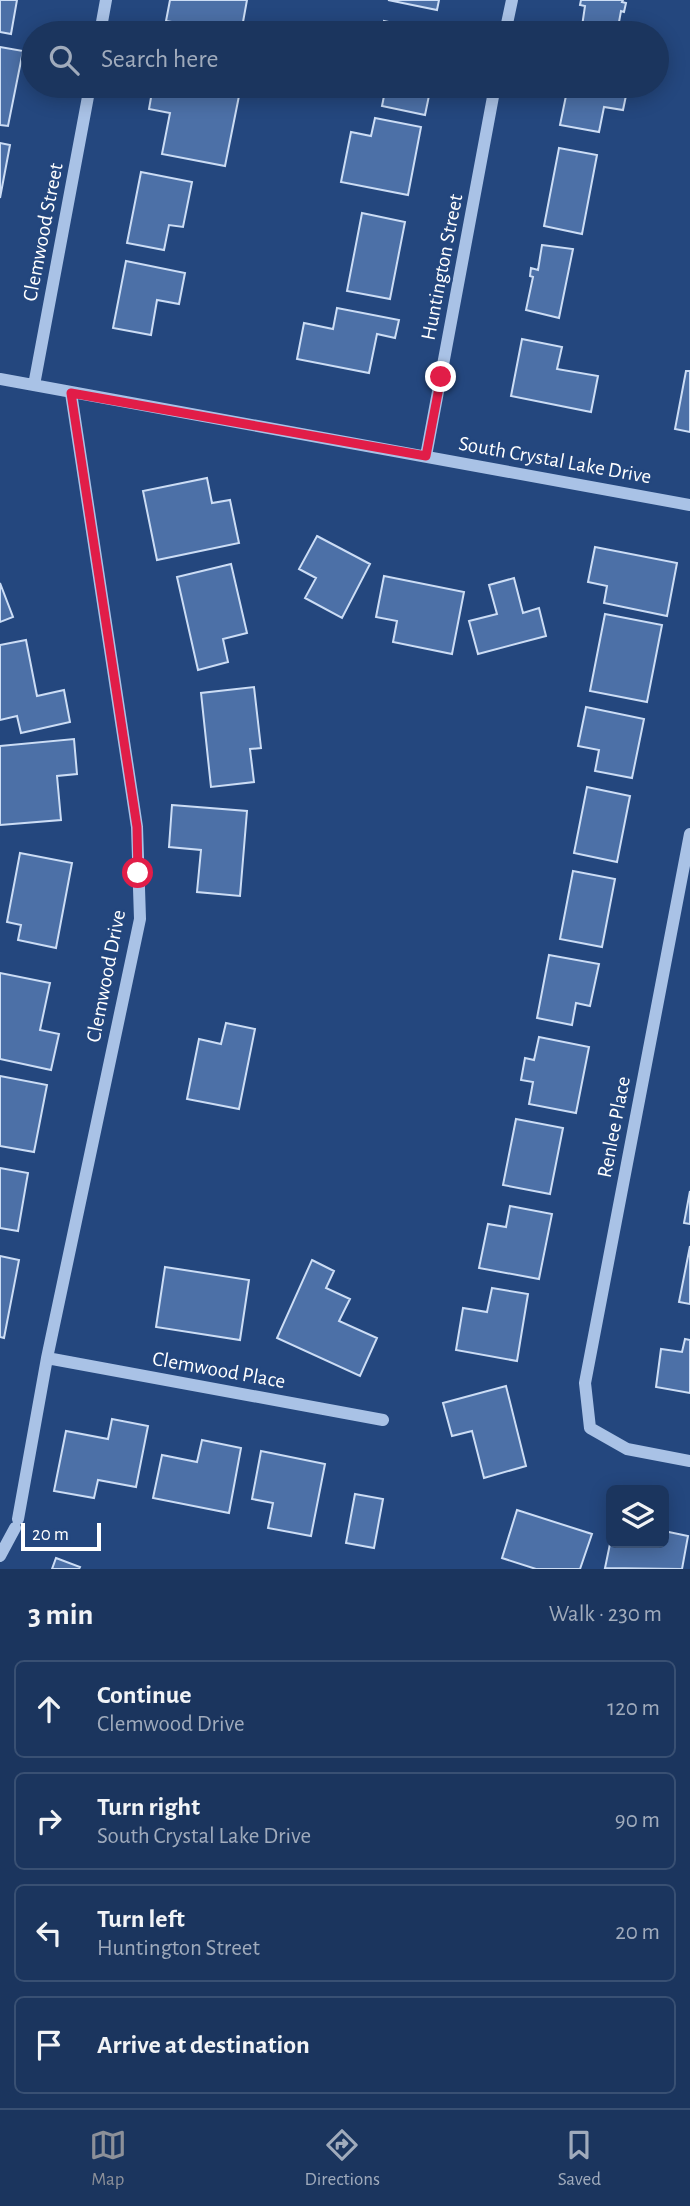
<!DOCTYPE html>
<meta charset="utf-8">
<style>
:root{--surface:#1b355e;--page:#284067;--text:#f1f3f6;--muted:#a0abbc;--line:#395073;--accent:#8c9099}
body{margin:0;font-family:"Alegreya Sans",sans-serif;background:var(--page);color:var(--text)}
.controls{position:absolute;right:21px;bottom:21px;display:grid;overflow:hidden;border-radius:10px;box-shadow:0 4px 18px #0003}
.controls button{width:63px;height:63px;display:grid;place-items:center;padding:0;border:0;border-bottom:2px solid var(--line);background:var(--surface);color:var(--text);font:35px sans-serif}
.scale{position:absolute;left:21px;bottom:18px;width:80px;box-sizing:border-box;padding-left:7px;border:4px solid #fff;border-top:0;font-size:19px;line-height:24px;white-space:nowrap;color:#fff;-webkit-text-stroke:5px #24477e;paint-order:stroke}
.stop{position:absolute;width:21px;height:21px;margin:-16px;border:5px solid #e11d48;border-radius:50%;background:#fff}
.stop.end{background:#e11d48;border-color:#fff;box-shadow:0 2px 7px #0008}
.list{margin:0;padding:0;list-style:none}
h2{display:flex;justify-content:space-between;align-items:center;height:91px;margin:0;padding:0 28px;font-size:30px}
h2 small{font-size:23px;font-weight:400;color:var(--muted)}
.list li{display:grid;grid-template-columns:46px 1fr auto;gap:21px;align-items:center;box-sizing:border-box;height:98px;margin:0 14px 14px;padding:0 14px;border:2px solid var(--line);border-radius:10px}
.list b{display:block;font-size:26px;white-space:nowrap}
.list p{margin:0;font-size:23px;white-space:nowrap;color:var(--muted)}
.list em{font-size:23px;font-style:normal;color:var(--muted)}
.icon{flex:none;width:38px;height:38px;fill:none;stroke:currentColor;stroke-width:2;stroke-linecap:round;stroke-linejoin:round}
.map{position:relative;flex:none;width:690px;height:1569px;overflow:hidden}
.search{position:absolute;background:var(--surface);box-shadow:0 4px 18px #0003;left:21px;right:21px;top:21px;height:77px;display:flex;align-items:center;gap:18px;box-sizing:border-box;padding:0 24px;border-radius:38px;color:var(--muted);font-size:26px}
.sheet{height:539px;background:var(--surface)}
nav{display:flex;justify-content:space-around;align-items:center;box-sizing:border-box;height:98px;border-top:2px solid var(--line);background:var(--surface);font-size:19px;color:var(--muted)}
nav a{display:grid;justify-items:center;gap:4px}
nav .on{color:var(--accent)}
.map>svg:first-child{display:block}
</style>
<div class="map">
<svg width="690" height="1569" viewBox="0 0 690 1569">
<rect width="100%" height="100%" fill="#24477e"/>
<path fill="#4c70a7" stroke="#ccddf5" stroke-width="2" d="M0 0H17L11 34 0 32Z
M170 0H247L241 33H183L184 24 166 21Z
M388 0H439L437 10Z
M581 0H623L622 2 626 3 624 12 621 11 617 33H581L585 6 580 5Z
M384 21 441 33H382Z
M0 47 23 51 8 126 0 125Z
M153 86H214L240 91 225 166 162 154 170 113 149 109Z
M386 86H431L425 115 382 106Z
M568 86H628L623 110 604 107 599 132 560 125Z
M375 118 421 127 408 195 341 182 351 132 371 136Z
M0 143 10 145 0 198Z
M559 148 597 155 582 234 544 226Z
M141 172 192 182 183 227 169 225 164 250 127 243Z
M362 213 405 222 390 299 347 291Z
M542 245 573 249 559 318 526 310 533 277 530 276 531 268 538 270Z
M126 261 185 273 179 304 157 300 151 335 113 328Z
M337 308 399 320 395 338 377 334 369 373 297 359 304 323 333 329Z
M522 339 562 347 557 369 598 376 591 412 511 396Z
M686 371H690V432L675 429Z
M207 478 212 503 230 500 239 543 157 560 143 491Z
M317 536 370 564 342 618 305 598 316 578 299 569Z
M595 547 677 563 667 616 604 603 607 586 588 582Z
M231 564 247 633 223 639 228 662 198 670 177 577Z
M384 576 464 592 452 654 393 642 397 621 376 617Z
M514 578 523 613 539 608 546 636 478 654 469 621 497 614 489 585Z
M0 583 13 617 0 622Z
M605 614 662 625 647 702 590 691Z
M26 640 37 696 64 690 70 722 21 733 17 716 0 720V645Z
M254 687 261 748 250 749 254 782 211 787 201 693Z
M586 707 644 719 632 778 595 771 599 750 578 746Z
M74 739 77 774 57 776 61 820 0 825V746Z
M587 787 630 796 617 862 574 853Z
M172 805 247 811 240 896 197 892 201 850 169 847Z
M20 853 72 863 56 948 18 940 21 925 7 922Z
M573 871 615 879 602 947 560 939Z
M549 955 599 964 590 1006 576 1003 572 1025 537 1018Z
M0 973 50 983 40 1030 59 1034 51 1070 0 1059Z
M226 1023 255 1029 239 1109 187 1099 199 1039 221 1044Z
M539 1037 589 1047 576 1113 529 1104 533 1082 521 1080 525 1058 534 1060Z
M0 1076 47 1085 34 1152 0 1146Z
M516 1119 563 1128 550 1194 503 1185Z
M0 1168 28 1173 18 1231 0 1228Z
M690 1191V1224L684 1223Z
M510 1206 552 1214 539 1279 479 1268 488 1224 506 1227Z
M690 1246V1304L679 1302Z
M0 1256 19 1260 4 1338 0 1337Z
M312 1260 334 1271 326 1288 350 1299 339 1321 377 1338 360 1376 277 1338Z
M165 1267 249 1280 240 1340 156 1327Z
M492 1288 528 1294 517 1361 456 1350 463 1308 487 1312Z
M685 1339 690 1340V1393L656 1387 661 1349 682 1352Z
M506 1386 526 1466 484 1478 472 1431 452 1436 443 1403Z
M112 1419 148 1426 136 1487 98 1480 94 1498 54 1491 66 1431 108 1439Z
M202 1440 241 1448 229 1513 153 1498 162 1455 197 1462Z
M261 1451 325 1464 311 1536 268 1528 273 1503 252 1499Z
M355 1494 383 1499 374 1548 346 1543Z
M517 1510 592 1534 580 1569H536L502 1558Z
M664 1531 688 1536 682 1569 605 1568 611 1539V1543H664Z
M56 1558 80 1567 79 1569H52Z"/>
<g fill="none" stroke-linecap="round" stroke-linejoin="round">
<path stroke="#a9c2e6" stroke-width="12" d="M100 33 106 0
M505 33 512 0
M0 379 690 505
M34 385 90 86
M426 456 495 86
M690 834 585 1383 590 1428 627 1449 690 1461
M47 1358 383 1420
M18 1519 47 1358 140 919 137 827 71 393
M0 1556 15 1528"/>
</g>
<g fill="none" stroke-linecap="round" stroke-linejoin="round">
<path stroke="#e11d48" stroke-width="9" d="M138 873 137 827 71 393 426 456 441 377"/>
</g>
<g text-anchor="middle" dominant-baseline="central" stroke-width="5" stroke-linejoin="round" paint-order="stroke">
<g font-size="21" fill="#fff" stroke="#24477e">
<text transform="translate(43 232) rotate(-79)">Clemwood Street</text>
<text transform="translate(442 267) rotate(-79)">Huntington Street</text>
<text transform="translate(555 460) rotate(10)">South Crystal Lake Drive</text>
<text transform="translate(106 976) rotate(-79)">Clemwood Drive</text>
<text transform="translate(614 1127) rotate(-79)">Renlee Place</text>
<text transform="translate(219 1370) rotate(10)">Clemwood Place</text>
</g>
</g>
</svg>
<div class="controls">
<button><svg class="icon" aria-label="layers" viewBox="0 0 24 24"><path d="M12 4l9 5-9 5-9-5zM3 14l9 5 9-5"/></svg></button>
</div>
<div class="scale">20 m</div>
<div class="stop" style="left:138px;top:873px"></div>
<div class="stop end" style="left:441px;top:377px"></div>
<div class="search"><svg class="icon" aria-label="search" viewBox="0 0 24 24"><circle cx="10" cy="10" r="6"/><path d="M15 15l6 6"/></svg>Search here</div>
</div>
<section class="sheet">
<h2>3 min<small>Walk · 230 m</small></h2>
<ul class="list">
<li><svg class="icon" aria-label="ahead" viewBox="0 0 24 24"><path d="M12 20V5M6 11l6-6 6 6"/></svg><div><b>Continue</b><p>Clemwood Drive</p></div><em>120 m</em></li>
<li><svg class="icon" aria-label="right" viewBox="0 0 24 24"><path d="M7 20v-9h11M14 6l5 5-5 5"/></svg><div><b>Turn right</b><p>South Crystal Lake Drive</p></div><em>90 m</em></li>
<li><svg class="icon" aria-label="left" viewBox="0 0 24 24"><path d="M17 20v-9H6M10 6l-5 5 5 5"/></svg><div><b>Turn left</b><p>Huntington Street</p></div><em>20 m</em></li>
<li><svg class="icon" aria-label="arrive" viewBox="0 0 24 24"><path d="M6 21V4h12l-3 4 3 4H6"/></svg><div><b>Arrive at destination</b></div></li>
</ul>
</section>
<nav>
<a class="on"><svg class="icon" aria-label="map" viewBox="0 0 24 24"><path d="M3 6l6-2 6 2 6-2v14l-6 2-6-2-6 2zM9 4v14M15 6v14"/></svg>Map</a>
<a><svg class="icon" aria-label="directions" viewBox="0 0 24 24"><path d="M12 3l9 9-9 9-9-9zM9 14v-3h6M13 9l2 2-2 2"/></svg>Directions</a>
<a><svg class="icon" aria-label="saved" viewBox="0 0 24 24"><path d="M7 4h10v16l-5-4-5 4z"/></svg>Saved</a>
</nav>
